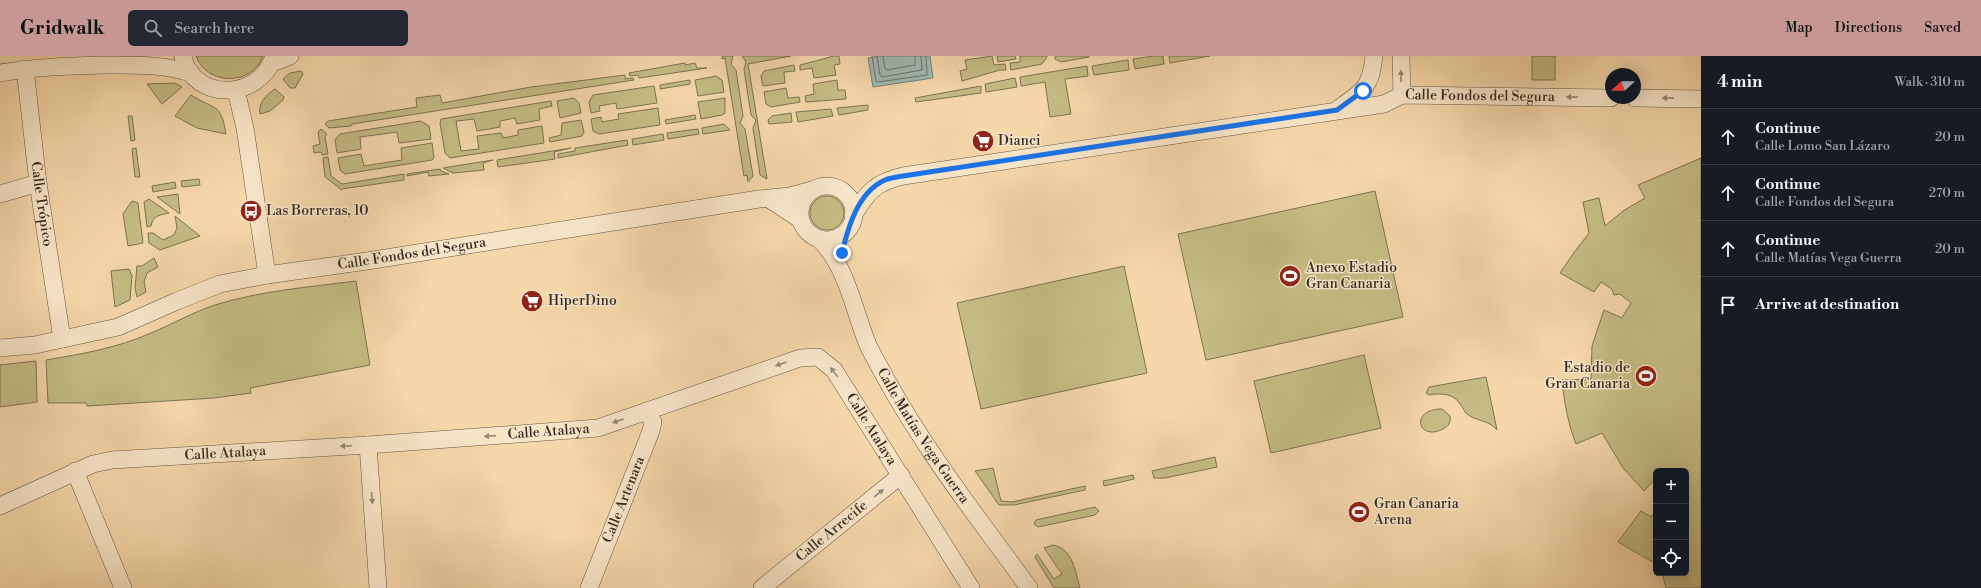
<!DOCTYPE html>
<meta charset="utf-8">
<style>
:root{--surface:#171b24;--page:#242831;--text:#f1f3f6;--muted:#9ea1a6;--line:#363941;--accent:#c59692}
body{margin:0;font-family:"Libre Bodoni",serif;background:var(--page);color:var(--text)}
.controls{position:absolute;right:12px;bottom:12px;display:grid;overflow:hidden;border-radius:6px;box-shadow:0 4px 16px #0002}
.controls button{width:36px;height:36px;display:grid;place-items:center;padding:0;border:0;border-bottom:1px solid var(--line);background:var(--surface);color:var(--text);font:20px sans-serif}
.compass{position:absolute;left:1605px;top:12px;width:36px;height:36px;border-radius:50%;background:var(--surface);box-shadow:0 4px 16px #0002;rotate:249deg}
.stop{position:absolute;width:12px;height:12px;margin:-9px;border:3px solid #1a73e8;border-radius:50%;background:#fff}
.stop.end{background:#1a73e8;border-color:#fff;box-shadow:0 1px 4px #0008}
.list{margin:0;padding:0;list-style:none}
h2{display:flex;justify-content:space-between;align-items:center;height:52px;margin:0;padding:0 16px;font-size:17px}
h2 small{font-size:13px;font-weight:400;color:var(--muted)}
.list li{display:grid;grid-template-columns:26px 1fr auto;gap:12px;align-items:center;box-sizing:border-box;height:56px;padding:0 16px;border-top:1px solid var(--line)}
.list b{display:block;font-size:15px;white-space:nowrap}
.list p{margin:0;font-size:13px;white-space:nowrap;color:var(--muted)}
.list em{font-size:13px;font-style:normal;color:var(--muted)}
.icon{flex:none;width:22px;height:22px;fill:none;stroke:currentColor;stroke-width:2;stroke-linecap:round;stroke-linejoin:round}
.map{position:relative;flex:none;width:1701px;height:532px;overflow:hidden}
header{display:flex;align-items:center;gap:24px;box-sizing:border-box;height:56px;padding:0 20px;background:var(--accent);color:#111}
header strong{font-size:19px}
nav{display:flex;gap:22px;margin-inline-start:auto;font-size:14px}
.search{width:280px;height:36px;background:var(--page);display:flex;align-items:center;gap:10px;box-sizing:border-box;padding:0 14px;border-radius:6px;color:var(--muted);font-size:15px}
main{display:flex}
aside{flex:1;background:var(--surface)}
.map>svg:first-child{display:block}
</style>
<header>
<strong>Gridwalk</strong>
<div class="search"><svg class="icon" aria-label="search" viewBox="0 0 24 24"><circle cx="10" cy="10" r="6"/><path d="M15 15l6 6"/></svg>Search here</div>
<nav><a>Map</a><a>Directions</a><a>Saved</a></nav>
</header>
<main>
<div class="map">
<svg width="1701" height="532" viewBox="0 0 1701 532">
<rect width="100%" height="100%" fill="#f5d7aa"/>
<filter id="stains"><feTurbulence type="fractalNoise" baseFrequency=".005" numOctaves="4"/><feColorMatrix values="0 0 0 0 .2 0 0 0 0 .09 0 0 0 0 .02 0 0 0 .5 -.17"/></filter>
<radialGradient id="worn" r=".72"><stop offset=".6" stop-color="#630" stop-opacity="0"/><stop offset="1" stop-color="#630" stop-opacity=".3"/></radialGradient>
<path fill="#c4bc83" stroke="#7c7452" d="M196 0H263C252 30 207 30 196 0Z
M722 0H733L731 8 736 14 743 60 740 67 745 73 753 120 748 126 747 119 744 120 725 2 722 3Z
M742 0H791L748 8 767 123 760 119 753 72 756 64 751 59 744 13 746 6Z
M834 0H839L840 8 834 9 836 19 814 22 812 12 800 14V9Z
M992 0 994 9 1005 8 1006 14H1000L962 25 960 15 967 13 965 4Z
M997 0H1015L1016 3 998 6Z
M1020 0H1047V1L1042 8 1011 14 1010 7 1020 6Z
M1055 0H1089V1L1061 6 1055 3Z
M1153 0H1163L1164 8 1135 13 1133 3Z
M1169 0H1210L1170 7Z
M1532 0H1555V24H1532Z
M1128 4 1129 14 1094 19 1092 10Z
M685 7V9L695 7 697 12H707L639 22 638 19 630 20 629 17Z
M794 9 795 15 784 16 785 27 763 30 761 20 764 15Z
M1087 10 1088 20 1065 23 1071 58 1050 61 1045 26 1021 30 1020 21Z
M301 15 303 18 295 32H290L283 23 290 17Z
M625 19V23L633 22 634 24 352 68 351 70 329 72 325 68 328 65 417 51 416 42 440 39 442 47 531 31Z
M716 20 722 24 724 36 698 40 695 24Z
M1015 22 1017 31 986 36 985 28Z
M690 24V28L660 33V29Z
M837 24 838 34H845L846 43 806 46 805 40 814 38 813 28Z
M175 27 182 31 162 48 147 28Z
M654 30 657 47 617 53 616 47 599 50 600 55 591 57 589 46 593 39Z
M981 30V37L916 46 915 42Z
M786 32 788 42 799 41 800 46 771 51 766 48 764 36Z
M275 33 284 41 283 44 270 55 260 58C258 47 266 39 275 33Z
M191 39C214 54 221 46 226 78L197 72 175 60Z
M574 42 579 47 581 57 560 62 557 45Z
M725 42V57L722 59 701 63 698 46Z
M551 45 552 50 539 53 540 64 517 68 515 62 500 65V71L477 75 474 63 456 65 461 95 479 93 477 80 501 77 503 82 518 79V74L542 70 544 87 450 102 445 97 440 67 441 63Z
M868 49V54L839 59 837 52Z
M658 52 660 69 599 78 593 75 591 63 601 61 602 66 619 63 618 58Z
M831 53 833 60 798 66 796 56Z
M791 57 792 66 769 68 768 64 772 60Z
M695 59 696 63 666 68 665 64Z
M128 60H132L135 84 131 85Z
M581 64 584 76 582 80 550 86 549 82 561 79 562 67Z
M421 65 429 70 431 83 399 87 397 76 360 81 361 93 337 97 335 84 340 78Z
M724 68 730 74 703 78 702 72Z
M321 73 327 78 325 81 328 98 322 99 321 96 314 97 313 90 320 88 318 76Z
M698 73 699 78 668 83 667 77Z
M663 78 664 84 633 89 632 83Z
M627 84 628 89 558 102V98L575 95V92Z
M432 87 434 102 432 104 345 118 340 114 338 102 361 98 364 110 402 104 401 92Z
M136 92 140 121H135L132 93Z
M571 92 554 96 555 103 498 111 497 104Z
M328 101 331 120 342 128 404 118V124L342 133V134L325 121 323 102Z
M1701 102V532H1666L1662 517H1686V415H1656V422L1644 435 1623 412 1602 377 1576 388C1568 367 1564 346 1562 324L1591 323 1592 290 1604 254 1622 262 1631 247 1620 238 1614 239 1612 233 1601 226 1594 236 1560 217 1573 198 1589 177 1583 146 1599 142 1605 170 1623 155 1645 142 1638 129Z
M493 104 483 107 484 114 453 117 443 112Z
M440 113 441 115 449 118 429 120 428 116 407 120V118Z
M199 123 200 129 182 131 181 125Z
M175 126 176 132 153 136 152 130Z
M1375 135 1403 261 1206 304 1178 178Z
M178 138 180 158 157 141Z
M810 157a17 17 0 1 1 34 0a17 17 0 1 1-34 0Z
M149 143 169 157C161 159 153 159 151 170L147 171 144 146Z
M132 145 138 147 143 187 128 190 123 158Z
M175 160 200 180 160 194 149 187 148 177H153L163 184 174 179 177 172Z
M154 202 158 211 147 217 144 226 146 236 137 241 135 232 137 210H142Z
M1124 210 1147 317 981 353 957 247Z
M129 213 132 220 130 244 115 251 111 215Z
M356 225 370 309 250 332 251 337 214 342 87 350 86 347H48L46 304C82 298 117 292 151 277 173 268 193 256 215 249 260 235 309 231 356 225Z
M1364 299 1381 372 1271 397 1254 325Z
M36 305 37 346 0 351V309Z
M1486 321 1497 374C1488 363 1477 366 1467 358 1464 356 1463 351 1460 348 1453 337 1440 337 1429 339L1426 337 1429 331Z
M1442 353 1450 360C1451 366 1449 370 1443 373 1418 386 1409 353 1442 353Z
M1215 401 1217 411 1165 422H1154L1152 415Z
M993 412 1001 445 1012 446 1085 430V434L1014 449H999L975 415Z
M1133 419 1134 423 1104 430 1103 425Z
M1095 451 1099 455 1095 459 1038 471 1034 468 1036 464Z
M1656 454V508L1618 486 1641 455 1651 461Z
M1053 489C1073 493 1075 515 1080 532H1054L1035 501 1037 498 1054 523 1062 518 1044 492Z"/>
<path fill="#9fb8b1" stroke="#758078" d="M879 0H930L933 22 873 31 868 2Z"/>
<g fill="none" stroke-linecap="round" stroke-linejoin="round">
<path stroke="#6a726a" stroke-width="1" d="M872 0 876 25 878 26 927 19 926 0
M877 0 880 19 882 21 922 14 921 0
M883 0 885 12 887 14 915 9V0"/>
<g stroke="#655644" stroke-width="18">
<g id="minor">
<path d="M183 0C192 45 259 46 274 0"/>
<path d="M1401 0 1402 39"/>
<path d="M272 7 290 0"/>
<path id="s1" d="M25 13 38 127 62 283"/>
<path d="M0 17C35 11 68 10 104 9 135 9 161 8 191 17"/>
<path d="M236 34 245 72 267 219"/>
<path d="M1635 42 1701 43"/>
<path d="M1338 53C1363 35 1371 32 1374 0"/>
<circle cx="827" cy="157" r="27"/>
<path d="M0 138 38 127"/>
<path d="M769 143 801 164"/>
<path id="s2" d="M853 160C867 136 876 126 903 120L1384 48 1402 39 1611 42"/>
<path id="s3" d="M819 183C848 212 853 253 868 289 873 300 880 311 885 321 926 396 979 463 1029 532"/>
<path id="s4" d="M0 292 35 289 118 271 177 245 220 228 267 219 367 205 759 143 790 140 812 134"/>
<path d="M368 389 378 532"/>
<path d="M75 415 123 532"/>
<path id="s5" d="M0 450 93 408 112 404 368 389 598 372 800 302 818 301 834 314 971 532"/>
<path id="s6" d="M589 532 651 375 653 366 647 355"/>
<path id="s7" d="M762 532 901 419"/>
</g>
</g>
<use href="#minor" stroke="#f8e5c8" stroke-width="17"/>
</g>
<defs><path id="oneway-solid" d="M-6-.8H1V-3.2L6.5 0L1 3.2V.8H-6Z"/></defs>
<g fill="#968875">
<use href="#oneway-solid" transform="translate(1401 20) rotate(-91)"/>
<use href="#oneway-solid" transform="translate(1572 41) rotate(-179)"/>
<use href="#oneway-solid" transform="translate(1668 42) rotate(-179)"/>
<use href="#oneway-solid" transform="translate(781 308) rotate(161)"/>
<use href="#oneway-solid" transform="translate(834 316) rotate(-129)"/>
<use href="#oneway-solid" transform="translate(618 365) rotate(161)"/>
<use href="#oneway-solid" transform="translate(490 380) rotate(176)"/>
<use href="#oneway-solid" transform="translate(346 390) rotate(177)"/>
<use href="#oneway-solid" transform="translate(879 437) rotate(-39)"/>
<use href="#oneway-solid" transform="translate(372 442) rotate(86)"/>
</g>
<g fill="none" stroke-linecap="round" stroke-linejoin="round">
<path stroke="#1a73e8" stroke-width="5" d="M842 197C848 171 858 136 885 124 890 122 897 121 903 120L1337 54 1363 35"/>
</g>
<defs>
<g id="supermarket-disc" transform="scale(1.15)"><circle r="9.5" fill="#8f2418" stroke="#f8e5c8"/><path d="M-6-5.5h2.5l.6 2H6L4.5 2H-2.5L-4.4-4H-6ZM-1.5 3.2a1.3 1.3 0 1 0 .1 0ZM3 3.2a1.3 1.3 0 1 0 .1 0Z" fill="#fff"/></g>
<g id="bus-disc" transform="scale(1.15)"><circle r="9.5" fill="#8f2418" stroke="#f8e5c8"/><path d="M-5-6H5V4H4V6H2V4H-2V6H-4V4H-5ZM-3.5-4V0h7V-4ZM-3.5 1.2v1.5H-2V1.2ZM2 1.2v1.5H3.5V1.2Z" fill="#fff"/></g>
<g id="stadium-disc" transform="scale(1.15)"><circle r="9.5" fill="#8f2418" stroke="#f8e5c8"/><path d="M0-5a6.5 5 0 1 0 0 10a6.5 5 0 1 0 0-10ZM-3.5-1.8h7v3.6h-7Z" fill="#fff"/></g>
</defs>
<g fill-rule="evenodd">
<use href="#supermarket-disc" x="983" y="85"/>
<use href="#bus-disc" x="251" y="155"/>
<use href="#stadium-disc" x="1290" y="220"/>
<use href="#supermarket-disc" x="532" y="245"/>
<use href="#stadium-disc" x="1646" y="320"/>
<use href="#stadium-disc" x="1359" y="456"/>
</g>
<g text-anchor="middle" dominant-baseline="central" stroke-width="3" stroke-linejoin="round" paint-order="stroke">
<g font-size="14" fill="#352b22" stroke="#f8e5c8">
<text stroke="none"><textPath href="#s2" startOffset="651">Calle Fondos del Segura</textPath></text>
<text stroke="none"><textPath href="#s1" startOffset="136">Calle Trópico</textPath></text>
<text stroke="none"><textPath href="#s4" startOffset="425">Calle Fondos del Segura</textPath></text>
<text stroke="none"><textPath href="#s5" startOffset="931">Calle Atalaya</textPath></text>
<text stroke="none"><textPath href="#s5" startOffset="559">Calle Atalaya</textPath></text>
<text stroke="none"><textPath href="#s3" startOffset="224">Calle Matías Vega Guerra</textPath></text>
<text stroke="none"><textPath href="#s5" startOffset="235">Calle Atalaya</textPath></text>
<text stroke="none"><textPath href="#s6" startOffset="95">Calle Artenara</textPath></text>
<text stroke="none"><textPath href="#s7" startOffset="90">Calle Arrecife</textPath></text>
</g>
<g font-size="14" fill="#352b22" stroke="#f8e5c8" text-anchor="start">
<text x="998" y="85">Dianci</text>
<text x="266" y="155">Las Borreras, 10</text>
<text x="1306" y="212">Anexo Estadio<tspan x="1306" dy="16">Gran Canaria</tspan></text>
<text x="548" y="245">HiperDino</text>
<text x="1630" y="312" text-anchor="end">Estadio de<tspan x="1630" dy="16">Gran Canaria</tspan></text>
<text x="1374" y="448">Gran Canaria<tspan x="1374" dy="16">Arena</tspan></text>
</g>
</g>
<rect width="100%" height="100%" filter="url(#stains)"/>
<rect width="100%" height="100%" fill="url(#worn)"/>
</svg>
<div class="controls">
<button>+</button>
<button>−</button>
<button><svg class="icon" aria-label="locate" viewBox="0 0 24 24"><circle cx="12" cy="12" r="6"/><path d="M12 2v4M12 18v4M2 12h4M18 12h4"/></svg></button>
</div>
<svg class="compass" viewBox="-18 -18 36 36"><path d="M0-13l5 13h-10z" fill="#e53935"/><path d="M0 13l5-13h-10z" fill="#9ea1a6"/></svg>
<div class="stop" style="left:1363px;top:35px"></div>
<div class="stop end" style="left:842px;top:197px"></div>
</div>
<aside>
<h2>4 min<small>Walk · 310 m</small></h2>
<ul class="list">
<li><svg class="icon" aria-label="ahead" viewBox="0 0 24 24"><path d="M12 20V5M6 11l6-6 6 6"/></svg><div><b>Continue</b><p>Calle Lomo San Lázaro</p></div><em>20 m</em></li>
<li><svg class="icon" aria-label="ahead" viewBox="0 0 24 24"><path d="M12 20V5M6 11l6-6 6 6"/></svg><div><b>Continue</b><p>Calle Fondos del Segura</p></div><em>270 m</em></li>
<li><svg class="icon" aria-label="ahead" viewBox="0 0 24 24"><path d="M12 20V5M6 11l6-6 6 6"/></svg><div><b>Continue</b><p>Calle Matías Vega Guerra</p></div><em>20 m</em></li>
<li><svg class="icon" aria-label="arrive" viewBox="0 0 24 24"><path d="M6 21V4h12l-3 4 3 4H6"/></svg><div><b>Arrive at destination</b></div></li>
</ul>
</aside>
</main>
